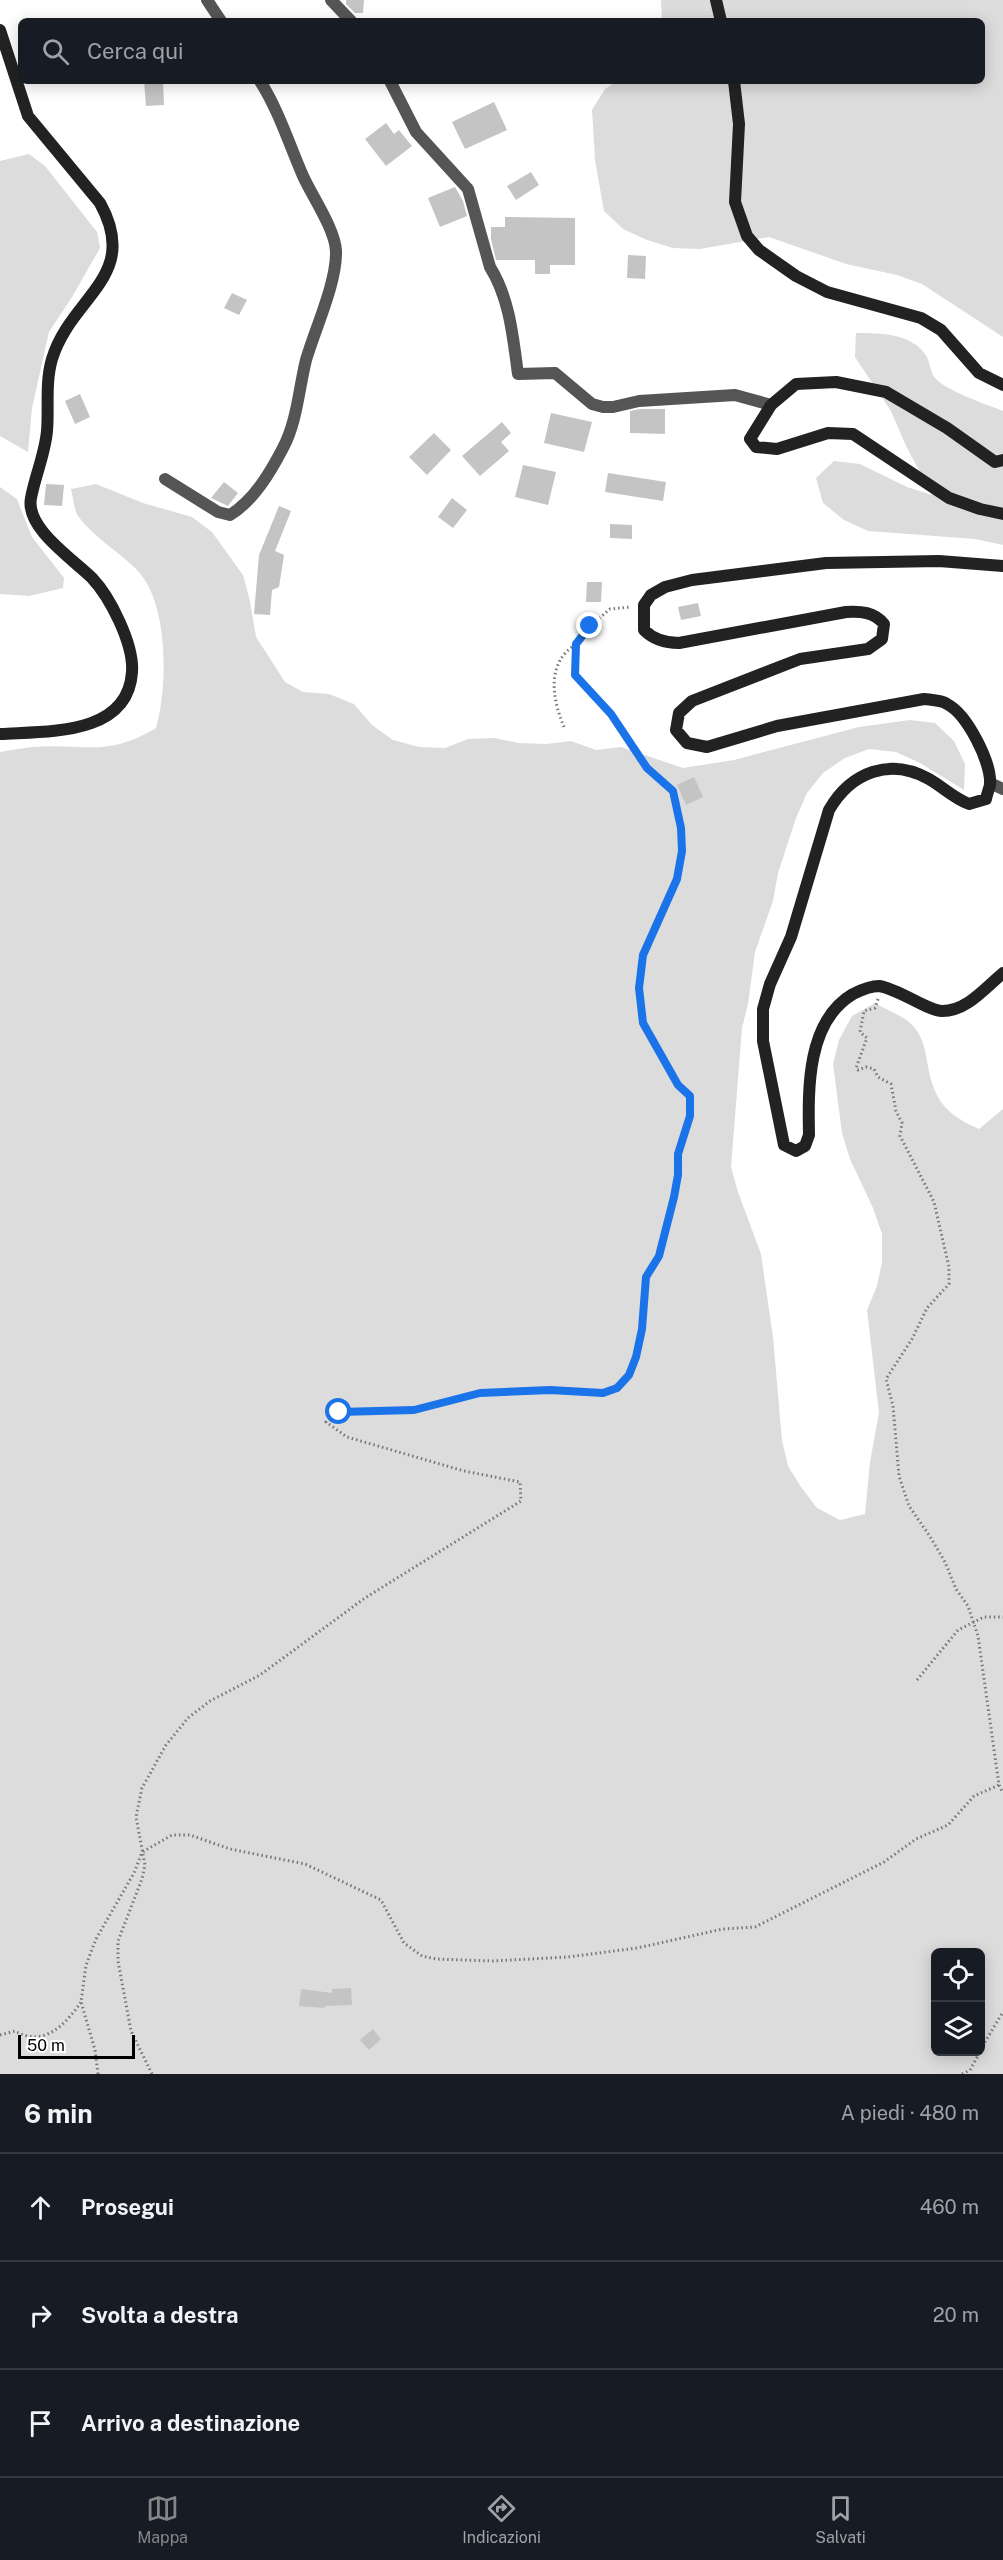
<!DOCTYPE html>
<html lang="it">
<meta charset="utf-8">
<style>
:root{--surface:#171b24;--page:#242831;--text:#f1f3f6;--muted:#9ea1a6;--line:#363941;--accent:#858687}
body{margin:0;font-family:"Public Sans",sans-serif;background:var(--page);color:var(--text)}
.controls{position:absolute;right:18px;bottom:18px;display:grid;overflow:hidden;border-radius:9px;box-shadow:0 3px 15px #0003}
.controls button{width:54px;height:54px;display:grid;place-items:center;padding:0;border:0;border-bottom:2px solid var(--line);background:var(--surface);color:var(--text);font:30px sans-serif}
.scale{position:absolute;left:18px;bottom:15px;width:117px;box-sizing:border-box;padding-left:6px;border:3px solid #000;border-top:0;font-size:16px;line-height:21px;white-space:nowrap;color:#000;-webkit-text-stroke:4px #fff;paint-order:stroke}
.stop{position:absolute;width:18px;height:18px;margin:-14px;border:4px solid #1a73e8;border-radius:50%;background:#fff}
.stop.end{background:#1a73e8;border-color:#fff;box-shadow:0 2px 6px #0008}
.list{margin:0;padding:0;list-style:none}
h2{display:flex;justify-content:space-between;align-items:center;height:78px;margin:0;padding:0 24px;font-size:26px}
h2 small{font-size:20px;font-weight:400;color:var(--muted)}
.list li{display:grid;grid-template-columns:39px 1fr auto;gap:18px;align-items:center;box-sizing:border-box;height:108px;padding:0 24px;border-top:2px solid var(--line)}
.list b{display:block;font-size:22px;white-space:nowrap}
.list em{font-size:20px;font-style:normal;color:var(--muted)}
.icon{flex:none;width:33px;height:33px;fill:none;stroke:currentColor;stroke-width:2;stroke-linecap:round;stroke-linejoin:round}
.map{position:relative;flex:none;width:1003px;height:2074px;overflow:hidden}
.search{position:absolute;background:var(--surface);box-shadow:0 3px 15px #0003;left:18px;right:18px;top:18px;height:66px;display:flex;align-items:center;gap:15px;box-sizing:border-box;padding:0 21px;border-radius:9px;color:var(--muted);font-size:22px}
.sheet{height:402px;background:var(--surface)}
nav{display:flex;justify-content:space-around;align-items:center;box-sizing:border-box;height:84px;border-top:2px solid var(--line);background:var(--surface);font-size:16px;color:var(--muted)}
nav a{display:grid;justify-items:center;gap:3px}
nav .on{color:var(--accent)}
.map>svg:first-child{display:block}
</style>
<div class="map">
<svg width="1003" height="2074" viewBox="0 0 1003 2074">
<rect width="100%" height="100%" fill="#fff"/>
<path fill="#dcdcdc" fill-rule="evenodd" d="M661 0H1003V337L922 284 897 275 846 264 769 237 700 249 673 248 647 240 623 229 604 211 595 160 592 110 605 89 617 81H982V21H662Z
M29 154 45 166 97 232 100 248 72 297 49 332 32 408 28 452 0 436V161Z
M856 333C880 333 913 333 927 357 930 364 931 374 936 379 945 390 988 405 1003 411V545L975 539 868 531 844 520 823 503 816 478 834 461 860 464 907 487 932 495 906 446 891 411 855 357Z
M96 484 143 503 192 517 212 532 243 575 250 601 256 637 285 682 303 692 329 694 354 704 372 725 393 740 419 747 445 748 468 739 494 738 519 743 546 744 571 741 596 750 621 747 683 768 734 760 859 727 910 720 935 723 954 741 965 764 964 790 920 763 896 752 869 749 845 758 823 773 807 793 796 818 778 873 773 901 755 952 748 1004 742 1028 731 1167 738 1192 761 1254 773 1337 782 1440 788 1466 801 1487 817 1508 840 1520 865 1514 870 1462 879 1413 867 1310 877 1286 882 1262V1234L873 1208 850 1159 842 1133 833 1064 839 1040 852 1016 875 1003C886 1010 907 1017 915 1028 925 1041 926 1056 929 1072 936 1104 950 1116 979 1129L1003 1109V2074H0V752C11 750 22 748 33 747 85 743 106 758 156 728 168 686 169 601 136 569 118 551 93 537 78 516 74 510 73 497 71 489ZM936 1952H980V2052H936Z
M0 487 17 499 32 537 64 578 63 588 29 596 0 594Z"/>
<path fill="#c4c4c4" d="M346 0H364L363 13H355L346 4Z
M144 81H163L164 105 146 106Z
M494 102 507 130 465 149 452 122Z
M386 123 394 134 399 130 412 146 386 166 365 139Z
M531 172 539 185 516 200 507 186Z
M455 187 463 201 467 216 440 227 428 198Z
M505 217 575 218V265H550V274H535V260H496L491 239V227H505Z
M628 255 646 256 645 279 627 278Z
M232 293 247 300 239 315 224 308Z
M80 394 90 417 75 424 65 401Z
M640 409H665V434L630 433V411Z
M551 413 592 422 584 452 544 443Z
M502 422 511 433 501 442 509 451 480 476 462 456Z
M434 433 451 450 427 475 409 457Z
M523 465 556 472 548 505 515 497Z
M608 473 666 482 663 501 605 492Z
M224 482 238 493 228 506 211 498Z
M46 484 64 485 62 506 44 505Z
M452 498 467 510 453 528 438 517Z
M279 506 291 511 275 551 284 555 279 587 272 590 270 615 254 614 259 555Z
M610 524 632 525V539L610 538Z
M587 582H602L601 602H586Z
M698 603 701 616 681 620 678 607Z
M694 777 703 797 686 805 677 785Z
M351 1988 352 2005 325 2006 324 2008 299 2006 301 1989 332 1993V1989Z
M373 2029 381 2039 369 2050 360 2040Z"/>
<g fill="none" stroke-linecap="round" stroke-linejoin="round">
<path stroke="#777" stroke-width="3" stroke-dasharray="1.5 3" stroke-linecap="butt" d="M564 727C552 698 546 663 576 644
M878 999 875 1008 864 1011 860 1032 867 1038 856 1068 858 1070 866 1067 874 1069 878 1077 891 1084 896 1111 902 1123 900 1136 934 1202 949 1267V1284L927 1308 912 1339 886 1379 893 1406 899 1476 909 1506 929 1535 945 1562 956 1589 968 1606 978 1636 999 1785 1003 1793
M917 1680 958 1630 984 1617H1003
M0 2035 15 2031C44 2048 66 2024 81 2002
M980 2050 1003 2012
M98 2074 95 2050 81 2002 86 1965 96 1939 134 1873 141 1855 144 1851 172 1835H190L230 1849 305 1864 381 1900 404 1943 422 1956 436 1959 493 1961 568 1957 637 1948 723 1929 755 1927 884 1862 916 1839 948 1825 974 1796 999 1785
M152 2074 131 2031 118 1961V1941L142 1879 145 1865 136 1817 142 1788 166 1745 188 1718 210 1701 260 1675 365 1598 521 1501 520 1482 464 1471 347 1437 326 1422 339 1412 414 1410 480 1393 550 1390 603 1393 617 1388 629 1375 636 1357 642 1329 646 1277 659 1256 674 1197 678 1175V1154L690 1117V1096L678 1085 643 1023 639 988 643 955 677 879 682 851 681 828 673 791 647 769 611 714 575 675 576 644 590 626 610 609 631 607
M962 2074 970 2070 980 2052"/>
<path stroke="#555" stroke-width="12" d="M207 0 221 21
M331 0 351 21
M390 81 416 132 468 189 490 267C510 299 513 338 518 374L555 373 592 404 603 407H613L639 401 735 395 771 405
M165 479 218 512 230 515C254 500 270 473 283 448 297 422 299 388 306 360 315 329 337 282 336 251 335 229 312 196 303 176 289 144 279 111 260 81
M990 783 1003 789"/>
<path stroke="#222" stroke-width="12" d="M716 0 721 21
M0 30 28 116 100 203C141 277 71 296 52 359 45 383 49 408 47 431 45 454 35 476 31 498 25 528 73 559 92 578 110 597 134 644 132 672 128 736 47 731 0 734
M734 81 739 124 735 202 747 236 759 250 796 276 827 292 921 318 941 330 979 373 1003 385
M1003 460 995 462 947 428 886 392 836 382 796 384 771 405 750 439 756 447 777 449 828 433 853 434 949 498 980 509 1003 514
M1003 566 939 561 826 563 692 580 665 587 651 595 644 605V630C654 640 666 643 679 643L846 612C861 611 874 612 884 624L882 639 868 649 800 659 692 701 679 713 676 730 687 743 707 747 777 726 924 699C931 700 941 700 947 704 967 714 992 763 990 785 989 789 987 794 986 799L969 804C953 798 943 787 929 779 890 757 851 772 829 810L791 937 770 984 763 1009V1041L784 1145 796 1151 805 1146 809 1135C808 1088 807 1021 853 994 861 990 870 986 879 986 899 989 928 1011 942 1011 967 1011 985 988 1003 973"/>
</g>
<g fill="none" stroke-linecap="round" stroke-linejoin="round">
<path stroke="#1a73e8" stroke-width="8" d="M339 1412 414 1410 480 1393 550 1390 603 1393 617 1388 629 1375 636 1357 642 1329 646 1277 659 1256 674 1197 678 1175V1154L690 1116V1096L678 1085 643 1023 639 988 643 955 677 879 682 851 681 828 673 791 647 768 611 714 575 675 576 644 590 626"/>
</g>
</svg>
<div class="controls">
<button><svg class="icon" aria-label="locate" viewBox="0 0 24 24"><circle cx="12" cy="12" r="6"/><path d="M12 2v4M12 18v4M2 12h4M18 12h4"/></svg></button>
<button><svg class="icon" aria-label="layers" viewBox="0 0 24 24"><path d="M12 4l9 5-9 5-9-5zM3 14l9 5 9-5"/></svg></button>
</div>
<div class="scale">50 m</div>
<div class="stop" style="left:339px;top:1412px"></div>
<div class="stop end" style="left:590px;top:626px"></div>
<div class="search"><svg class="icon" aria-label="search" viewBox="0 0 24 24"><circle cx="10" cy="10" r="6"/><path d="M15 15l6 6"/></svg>Cerca qui</div>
</div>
<section class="sheet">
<h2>6 min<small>A piedi · 480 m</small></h2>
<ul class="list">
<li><svg class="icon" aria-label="ahead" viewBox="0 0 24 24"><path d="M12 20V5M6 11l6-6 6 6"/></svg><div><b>Prosegui</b></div><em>460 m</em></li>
<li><svg class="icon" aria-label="right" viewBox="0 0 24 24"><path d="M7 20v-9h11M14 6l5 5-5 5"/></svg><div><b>Svolta a destra</b></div><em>20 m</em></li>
<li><svg class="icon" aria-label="arrive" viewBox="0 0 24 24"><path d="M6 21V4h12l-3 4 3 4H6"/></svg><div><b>Arrivo a destinazione</b></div></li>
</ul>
</section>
<nav>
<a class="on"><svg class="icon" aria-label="map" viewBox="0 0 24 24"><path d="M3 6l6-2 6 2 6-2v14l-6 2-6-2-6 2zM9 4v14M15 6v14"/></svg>Mappa</a>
<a><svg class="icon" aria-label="directions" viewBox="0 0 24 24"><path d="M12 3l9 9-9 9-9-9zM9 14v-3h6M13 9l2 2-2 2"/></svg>Indicazioni</a>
<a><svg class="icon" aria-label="saved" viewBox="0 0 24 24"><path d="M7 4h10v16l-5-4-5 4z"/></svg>Salvati</a>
</nav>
